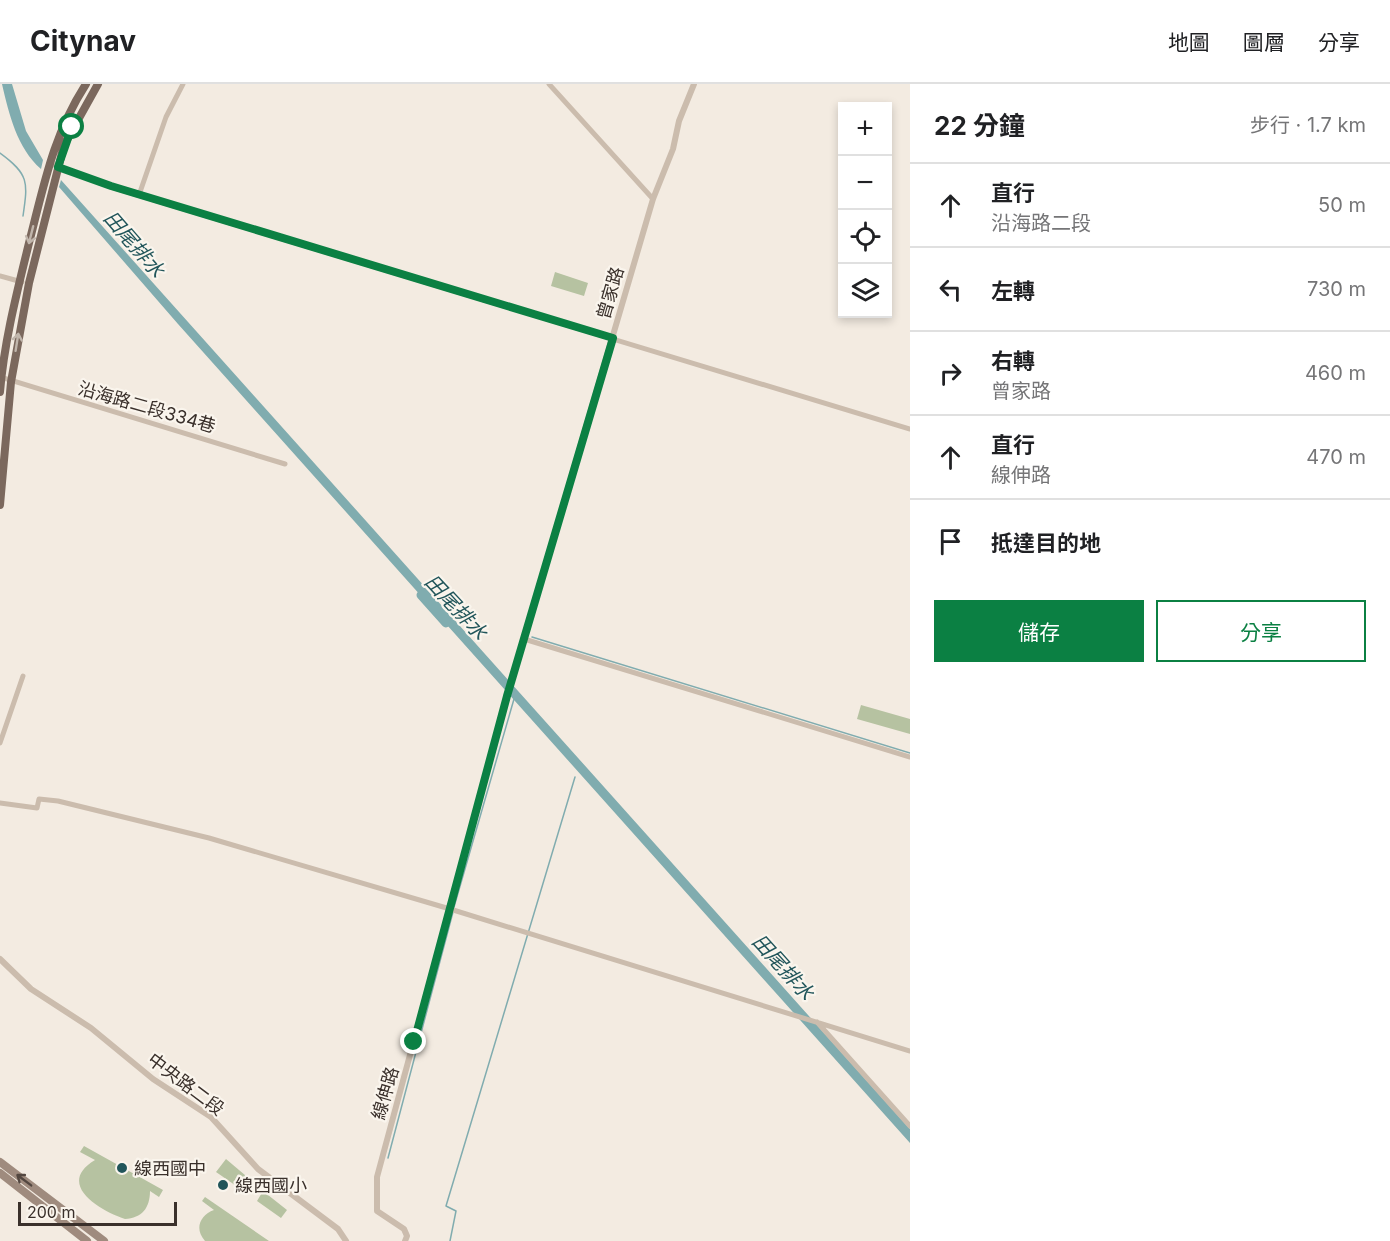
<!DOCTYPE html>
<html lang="zh-TW">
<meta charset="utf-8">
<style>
:root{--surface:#fff;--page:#f6f6f6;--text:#202124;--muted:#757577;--line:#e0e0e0;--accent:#0b8043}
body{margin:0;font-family:Inter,"Noto Sans TC",sans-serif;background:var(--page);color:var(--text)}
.controls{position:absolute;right:18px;top:18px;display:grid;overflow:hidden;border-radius:0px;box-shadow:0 3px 9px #0003}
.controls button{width:54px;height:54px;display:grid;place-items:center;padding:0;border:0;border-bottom:2px solid var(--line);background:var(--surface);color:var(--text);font:30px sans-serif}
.scale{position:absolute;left:18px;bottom:15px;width:159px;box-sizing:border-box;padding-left:6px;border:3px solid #3a302b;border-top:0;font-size:16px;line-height:21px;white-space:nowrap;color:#3a302b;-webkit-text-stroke:4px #faf5ed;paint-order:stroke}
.stop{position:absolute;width:18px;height:18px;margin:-14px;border:4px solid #0b8043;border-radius:50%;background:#fff}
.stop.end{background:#0b8043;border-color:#fff;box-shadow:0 2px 6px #0008}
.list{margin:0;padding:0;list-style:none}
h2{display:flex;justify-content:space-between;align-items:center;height:78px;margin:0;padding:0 24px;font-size:26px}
h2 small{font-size:20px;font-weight:400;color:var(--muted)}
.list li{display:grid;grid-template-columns:39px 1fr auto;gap:18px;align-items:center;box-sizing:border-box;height:84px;padding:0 24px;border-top:2px solid var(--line)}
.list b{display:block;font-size:22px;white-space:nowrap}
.list p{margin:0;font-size:20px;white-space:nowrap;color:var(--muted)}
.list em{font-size:20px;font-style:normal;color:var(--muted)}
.actions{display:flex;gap:12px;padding:18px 24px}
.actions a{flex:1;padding:14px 0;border:2px solid var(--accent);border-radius:0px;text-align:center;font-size:21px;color:var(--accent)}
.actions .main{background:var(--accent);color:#fff}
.icon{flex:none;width:33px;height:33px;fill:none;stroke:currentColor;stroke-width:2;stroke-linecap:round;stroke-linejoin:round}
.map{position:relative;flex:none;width:910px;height:1157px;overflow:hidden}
header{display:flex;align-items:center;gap:36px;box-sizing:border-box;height:84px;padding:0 30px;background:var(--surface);border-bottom:2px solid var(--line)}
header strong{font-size:28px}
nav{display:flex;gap:33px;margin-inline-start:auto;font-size:21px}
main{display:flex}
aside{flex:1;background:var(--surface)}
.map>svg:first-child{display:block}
</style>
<header>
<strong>Citynav</strong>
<nav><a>地圖</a><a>圖層</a><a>分享</a></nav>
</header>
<main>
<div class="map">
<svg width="910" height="1157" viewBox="0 0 910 1157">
<rect width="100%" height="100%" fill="#f3ebe1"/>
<path fill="#b6c2a1" d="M555 188 588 199 584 212 551 202Z
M861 621 910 635V650L857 635Z
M84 1062 163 1106 159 1113 150 1107C150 1124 142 1134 125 1135 100 1127 55 1100 95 1076L80 1068Z
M226 1075 252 1097 245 1108 216 1088Z
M263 1107 287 1126 281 1134 257 1117Z
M205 1113 269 1157H205C194 1145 200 1131 214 1126L202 1117Z"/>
<path fill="#80acaf" d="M2 0H12L26 47 43 76 41 85C17 64 9 30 2 0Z
M61 96 910 1045V1059L178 240 59 103Z"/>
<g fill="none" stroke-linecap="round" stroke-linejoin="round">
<path stroke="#80acaf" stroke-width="1.5" d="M0 69C29 90 28 98 23 132
M532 553 910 669
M454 823 514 615
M388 1074 453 828
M450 1157 456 1127 446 1122 575 693"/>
<path stroke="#80acaf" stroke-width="9" d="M421 511 446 539"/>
<path stroke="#cbbcad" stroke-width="5" d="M549 0 653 115
M49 79 111 103 910 345
M139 111 166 33 183 0
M0 192 22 198
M0 293 285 380
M524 555 910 673
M0 659 23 592
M0 719 37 724 39 715 58 717 209 754 450 825 910 967
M817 938 910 1042"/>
<path stroke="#cbbcad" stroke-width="6" d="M0 875 31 905 91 944 153 995 211 1033 258 1085 338 1145 346 1157
M405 1157 407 1152 404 1145 377 1127V1093L507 612 653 115 673 65 679 37 694 0"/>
<path stroke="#9f8b7e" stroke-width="8" d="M0 1078 104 1157
M0 1089 87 1157"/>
<path stroke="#7b685d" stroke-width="8" d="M0 308C4 258 17 208 29 159 44 101 53 51 86 0
M0 421 11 298 29 199 64 61 98 0"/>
</g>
<defs><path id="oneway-shaft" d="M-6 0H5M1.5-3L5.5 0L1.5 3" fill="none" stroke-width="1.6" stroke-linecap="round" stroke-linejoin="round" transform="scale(1.5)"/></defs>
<g stroke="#c1b6ac">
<use href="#oneway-shaft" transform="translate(31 151) rotate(104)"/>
<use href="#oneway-shaft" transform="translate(17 258) rotate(-81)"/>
</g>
<use stroke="#534740" href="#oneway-shaft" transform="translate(24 1096) rotate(-143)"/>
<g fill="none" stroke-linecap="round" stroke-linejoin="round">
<path stroke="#0b8043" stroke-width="8" d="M72 43 58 83 111 102 613 254 507 612 414 958"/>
</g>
<g fill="#21555a" stroke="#faf5ed" stroke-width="2">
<circle cx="122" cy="1084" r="6"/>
<circle cx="223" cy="1101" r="6"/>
</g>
<g text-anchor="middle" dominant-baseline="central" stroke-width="4.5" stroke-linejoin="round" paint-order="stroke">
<g font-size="18" fill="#3a302b" stroke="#faf5ed">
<text transform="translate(610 209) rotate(-74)">曾家路</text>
<text transform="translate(147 323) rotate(16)">沿海路二段334巷</text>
<text transform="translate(186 1000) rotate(37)">中央路二段</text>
<text transform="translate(385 1009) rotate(-74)">線伸路</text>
</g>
<g font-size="18" fill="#3a302b" stroke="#faf5ed" text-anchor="start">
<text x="134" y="1084">線西國中</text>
<text x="235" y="1101">線西國小</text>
</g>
<g font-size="20" font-style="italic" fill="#21555a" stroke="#faf5ed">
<text transform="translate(134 160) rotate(49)">田尾排水</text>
<text transform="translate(456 523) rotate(47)">田尾排水</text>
<text transform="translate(783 883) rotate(48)">田尾排水</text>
</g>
</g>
</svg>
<div class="controls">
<button>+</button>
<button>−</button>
<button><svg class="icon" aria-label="locate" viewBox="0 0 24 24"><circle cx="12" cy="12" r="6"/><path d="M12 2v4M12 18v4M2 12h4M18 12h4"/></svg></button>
<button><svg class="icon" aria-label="layers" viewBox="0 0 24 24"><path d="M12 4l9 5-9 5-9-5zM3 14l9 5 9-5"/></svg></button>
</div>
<div class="scale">200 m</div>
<div class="stop" style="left:72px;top:43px"></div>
<div class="stop end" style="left:414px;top:958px"></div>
</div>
<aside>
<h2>22 分鐘<small>步行 · 1.7 km</small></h2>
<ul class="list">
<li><svg class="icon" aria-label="ahead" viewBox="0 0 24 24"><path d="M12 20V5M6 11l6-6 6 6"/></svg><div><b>直行</b><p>沿海路二段</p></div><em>50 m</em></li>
<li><svg class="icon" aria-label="left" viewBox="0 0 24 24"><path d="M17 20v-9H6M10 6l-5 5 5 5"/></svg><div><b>左轉</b></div><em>730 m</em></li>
<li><svg class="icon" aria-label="right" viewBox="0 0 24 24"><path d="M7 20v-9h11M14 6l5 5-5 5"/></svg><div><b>右轉</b><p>曾家路</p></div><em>460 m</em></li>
<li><svg class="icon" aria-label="ahead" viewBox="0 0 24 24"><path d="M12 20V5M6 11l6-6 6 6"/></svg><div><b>直行</b><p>線伸路</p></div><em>470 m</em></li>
<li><svg class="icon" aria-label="arrive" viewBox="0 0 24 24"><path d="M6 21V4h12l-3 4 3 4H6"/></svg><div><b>抵達目的地</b></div></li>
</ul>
<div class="actions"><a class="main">儲存</a><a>分享</a></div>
</aside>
</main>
